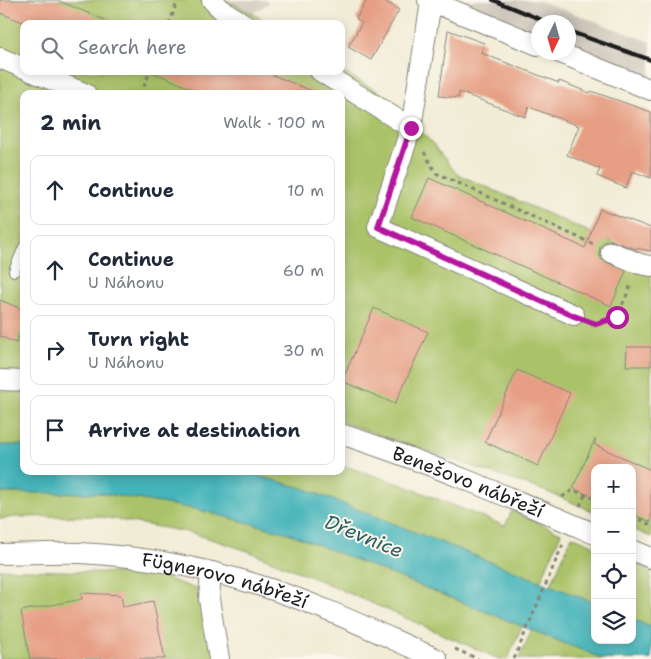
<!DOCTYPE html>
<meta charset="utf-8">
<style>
:root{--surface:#fff;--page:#f6f6f7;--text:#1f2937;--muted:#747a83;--line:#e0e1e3}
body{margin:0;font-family:"Shantell Sans",sans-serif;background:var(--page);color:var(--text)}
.controls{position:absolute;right:15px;bottom:15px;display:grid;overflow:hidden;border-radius:10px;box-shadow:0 2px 12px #0003}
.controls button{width:45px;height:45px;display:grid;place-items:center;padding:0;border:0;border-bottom:1px solid var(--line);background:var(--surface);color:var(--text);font:25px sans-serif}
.compass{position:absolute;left:531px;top:15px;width:45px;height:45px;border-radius:50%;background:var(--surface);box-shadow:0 2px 12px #0003;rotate:185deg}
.stop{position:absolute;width:15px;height:15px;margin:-11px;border:4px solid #b5179e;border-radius:50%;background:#fff}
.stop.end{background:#b5179e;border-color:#fff;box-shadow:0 1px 5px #0008}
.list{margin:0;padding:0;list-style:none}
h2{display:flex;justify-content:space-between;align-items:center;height:65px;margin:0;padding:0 20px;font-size:21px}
h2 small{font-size:16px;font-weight:400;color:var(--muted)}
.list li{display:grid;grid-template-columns:32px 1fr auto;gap:15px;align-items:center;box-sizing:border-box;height:70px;margin:0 10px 10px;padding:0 10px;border:1px solid var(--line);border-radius:10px}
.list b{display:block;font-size:19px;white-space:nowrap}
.list p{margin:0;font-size:16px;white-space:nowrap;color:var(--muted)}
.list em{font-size:16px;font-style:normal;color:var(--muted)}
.icon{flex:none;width:28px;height:28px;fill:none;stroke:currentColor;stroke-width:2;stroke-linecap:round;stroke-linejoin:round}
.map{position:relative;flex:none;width:651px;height:659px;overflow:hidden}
.search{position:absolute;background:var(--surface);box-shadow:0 2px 12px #0003;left:20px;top:20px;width:325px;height:55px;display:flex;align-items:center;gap:12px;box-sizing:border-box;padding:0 18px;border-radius:10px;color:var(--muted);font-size:19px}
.panel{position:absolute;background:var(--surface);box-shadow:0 2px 12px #0003;left:20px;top:90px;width:325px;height:385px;border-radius:10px}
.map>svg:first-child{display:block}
</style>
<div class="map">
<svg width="651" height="659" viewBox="0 0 651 659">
<rect width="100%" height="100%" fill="#fbf7ec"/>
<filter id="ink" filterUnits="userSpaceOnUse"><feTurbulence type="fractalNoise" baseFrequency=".02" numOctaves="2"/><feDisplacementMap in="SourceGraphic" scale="10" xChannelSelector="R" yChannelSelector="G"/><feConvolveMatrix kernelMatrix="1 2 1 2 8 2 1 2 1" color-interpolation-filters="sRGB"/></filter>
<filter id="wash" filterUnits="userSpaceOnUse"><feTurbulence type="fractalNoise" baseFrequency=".0096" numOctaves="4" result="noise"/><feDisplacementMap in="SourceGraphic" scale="20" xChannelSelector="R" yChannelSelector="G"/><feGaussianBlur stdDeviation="1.12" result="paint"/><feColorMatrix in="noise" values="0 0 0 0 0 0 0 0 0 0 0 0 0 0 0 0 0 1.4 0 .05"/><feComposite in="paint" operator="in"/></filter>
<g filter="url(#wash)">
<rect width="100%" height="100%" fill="#f1ecd5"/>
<path fill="#cbc3b8" d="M228 0H266L269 3 247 17Z
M453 0H537L651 42V78L569 49 568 22H538V37Z"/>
<path fill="#aac369" stroke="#637042" d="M0 0H226L259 17 269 24H24V71H341L388 97 433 144 457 174 644 256 651 257V537L632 529V468H595V512L545 491 341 422V94H24V371H0Z
M0 391 24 392V471H341V465L403 485 505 526 512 511 561 533 508 659H499L321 581 248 551 192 533 97 516 15 517 0 519Z
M572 536 595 546V640H632V562L651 570V659H519Z
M0 569 154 574 213 595 226 659H0Z"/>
<path fill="#44b4ba" stroke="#30686b" d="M0 445H24V471H240L303 488 595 603V640H632V619L651 627V659H604L288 533 195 509 101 493H0Z"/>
<g id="blocks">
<path fill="#e69f84" d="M0 0H57L114 24H28L0 13Z
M367 0H383L399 10 371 60 348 47 362 23 356 19Z
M448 30 484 43 481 53 559 83V81L590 93 591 91 651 112V178L632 171 626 188 597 176 600 169 567 155 579 126 529 107 525 117 459 92 458 98 439 96Z
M150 71H263L317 93 204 94Z
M429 178 585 248 600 209 651 228V251L636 248V249L610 240 604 242 600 247 599 254 602 260 626 271 611 306 412 217Z
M0 300 24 310V323L16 343 0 336Z
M374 308 428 332 395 404 342 381Z
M627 347H651V366H626Z
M517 370 570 393 538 466 485 442Z
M595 439V445L651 470V522L632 514V468H595V498L573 488Z
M81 593 121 595 123 607 153 601 165 659H30L21 611 82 599Z"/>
</g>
</g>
<g filter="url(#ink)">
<use href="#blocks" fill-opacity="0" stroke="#868478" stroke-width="1"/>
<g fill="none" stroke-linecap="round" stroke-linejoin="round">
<g stroke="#868478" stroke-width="12">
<path id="lane" d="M14 271 24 247"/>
</g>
<g stroke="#868478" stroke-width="22">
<g id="street">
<path d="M212 0 222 10 244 24"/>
<path d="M428 0 538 45"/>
<path d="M558 52 651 90"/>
<path d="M0 58 24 68"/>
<path d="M31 71 86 94"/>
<path d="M320 71 411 128 431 2"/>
<path d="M411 128 378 227 574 315"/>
<path d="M611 252 640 264 651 266"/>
<path d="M0 380 24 381"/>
<path id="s1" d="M341 434C428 462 511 498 595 534"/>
<path d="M632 550 651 558"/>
<path id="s2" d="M0 554C26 554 53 552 80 553 140 556 201 567 258 585 320 604 378 633 437 659"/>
<path d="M211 572 209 599 219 659"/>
</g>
</g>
<path stroke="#868478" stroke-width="3" stroke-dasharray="4 4" stroke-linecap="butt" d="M169 24 178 0
M141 94 150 71
M424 152 436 173 593 244
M592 322 596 324 617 317 632 283
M562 497 573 490 595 499
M580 506 585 495
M632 516 651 525
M455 649 478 659
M514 659 563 544"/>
<use href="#lane" stroke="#fff" stroke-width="10"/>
<use href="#street" stroke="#fff" stroke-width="20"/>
<path stroke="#1c1c1c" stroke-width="4" d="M493 0 547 22
M568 31 651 60"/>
</g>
</g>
<g fill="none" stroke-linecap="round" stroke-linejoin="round" filter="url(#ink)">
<path stroke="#b5179e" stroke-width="6" d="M411 128 378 227 574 316 596 324 617 317"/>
</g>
<g text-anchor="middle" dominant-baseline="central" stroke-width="4" stroke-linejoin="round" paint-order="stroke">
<g font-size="19" fill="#1c1c1c" stroke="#fbf7ec">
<text stroke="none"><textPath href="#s1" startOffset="136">Benešovo nábřeží</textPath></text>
<text stroke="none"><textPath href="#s2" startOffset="228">Fügnerovo nábřeží</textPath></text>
</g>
<g font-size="20" font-style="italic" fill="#2e6063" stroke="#fbf7ec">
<text transform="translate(364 536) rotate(22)">Dřevnice</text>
</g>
</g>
</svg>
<div class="controls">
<button>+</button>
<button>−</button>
<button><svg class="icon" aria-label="locate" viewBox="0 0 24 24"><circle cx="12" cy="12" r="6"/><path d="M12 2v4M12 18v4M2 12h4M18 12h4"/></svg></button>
<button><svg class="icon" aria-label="layers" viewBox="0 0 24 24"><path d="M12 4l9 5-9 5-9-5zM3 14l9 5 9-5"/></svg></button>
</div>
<svg class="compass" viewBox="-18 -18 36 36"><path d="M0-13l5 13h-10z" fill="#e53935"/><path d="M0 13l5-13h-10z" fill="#747a83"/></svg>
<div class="stop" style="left:617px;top:317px"></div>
<div class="stop end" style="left:411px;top:128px"></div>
<div class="search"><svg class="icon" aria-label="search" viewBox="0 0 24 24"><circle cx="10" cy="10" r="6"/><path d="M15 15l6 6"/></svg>Search here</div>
<section class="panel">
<h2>2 min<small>Walk · 100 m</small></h2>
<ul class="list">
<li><svg class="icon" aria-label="ahead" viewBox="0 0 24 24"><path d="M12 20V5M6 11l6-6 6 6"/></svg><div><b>Continue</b></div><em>10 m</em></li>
<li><svg class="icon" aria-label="ahead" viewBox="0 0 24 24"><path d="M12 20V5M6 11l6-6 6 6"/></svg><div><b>Continue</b><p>U Náhonu</p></div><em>60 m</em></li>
<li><svg class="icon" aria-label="right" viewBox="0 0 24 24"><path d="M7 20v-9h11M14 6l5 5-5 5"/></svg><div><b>Turn right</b><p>U Náhonu</p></div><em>30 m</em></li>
<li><svg class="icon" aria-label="arrive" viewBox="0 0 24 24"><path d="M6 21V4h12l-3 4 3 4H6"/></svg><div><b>Arrive at destination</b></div></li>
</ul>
</section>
</div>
